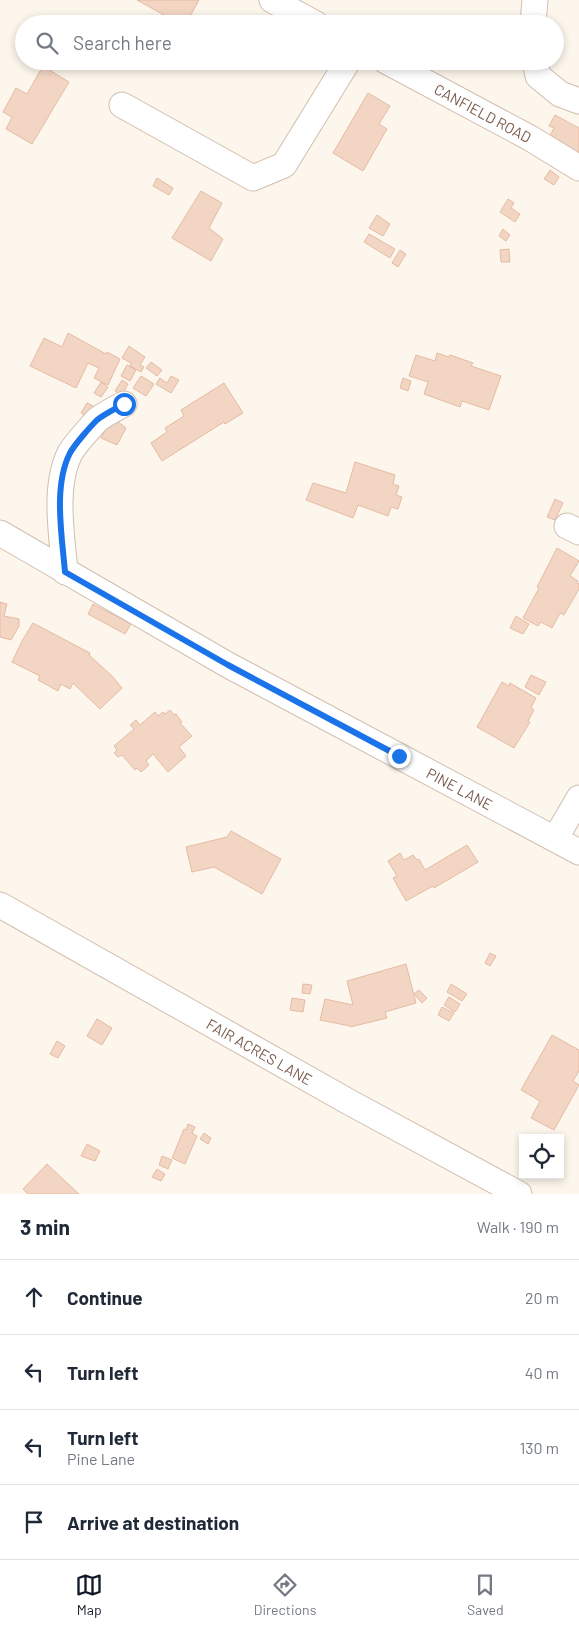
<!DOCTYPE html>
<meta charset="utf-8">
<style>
:root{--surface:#fff;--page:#f6f6f7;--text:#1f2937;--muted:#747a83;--line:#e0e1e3;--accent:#111827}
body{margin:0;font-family:Barlow,sans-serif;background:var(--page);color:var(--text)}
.controls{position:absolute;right:15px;bottom:15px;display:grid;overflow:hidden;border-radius:0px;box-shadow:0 2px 8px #0003}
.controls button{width:45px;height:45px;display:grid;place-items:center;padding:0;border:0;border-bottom:1px solid var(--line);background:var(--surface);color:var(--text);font:25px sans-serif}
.stop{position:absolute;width:15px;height:15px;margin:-11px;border:4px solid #1a73e8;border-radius:50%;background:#fff}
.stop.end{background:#1a73e8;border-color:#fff;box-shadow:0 1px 5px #0008}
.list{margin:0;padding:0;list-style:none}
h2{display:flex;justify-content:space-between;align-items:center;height:65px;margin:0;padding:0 20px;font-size:21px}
h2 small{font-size:16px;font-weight:400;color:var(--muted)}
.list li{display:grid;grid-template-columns:32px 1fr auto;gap:15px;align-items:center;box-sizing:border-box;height:75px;padding:0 20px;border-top:1px solid var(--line)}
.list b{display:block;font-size:19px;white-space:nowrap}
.list p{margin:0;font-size:16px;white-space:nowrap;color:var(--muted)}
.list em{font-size:16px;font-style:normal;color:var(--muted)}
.icon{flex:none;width:28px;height:28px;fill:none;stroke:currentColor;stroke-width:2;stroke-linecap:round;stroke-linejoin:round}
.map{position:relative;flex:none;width:579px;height:1194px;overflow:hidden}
.search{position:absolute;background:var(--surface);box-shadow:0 2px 8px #0003;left:15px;right:15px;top:15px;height:55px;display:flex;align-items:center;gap:12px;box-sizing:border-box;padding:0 18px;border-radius:28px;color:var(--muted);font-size:19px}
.sheet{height:365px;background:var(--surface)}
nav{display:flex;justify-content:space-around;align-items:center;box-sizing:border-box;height:70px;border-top:1px solid var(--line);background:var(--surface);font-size:14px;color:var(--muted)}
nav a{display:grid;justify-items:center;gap:2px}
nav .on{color:var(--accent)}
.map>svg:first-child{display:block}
</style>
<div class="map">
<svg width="579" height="1194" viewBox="0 0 579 1194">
<rect width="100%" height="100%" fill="#fdf6ec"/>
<path fill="#f3d5c3" stroke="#e6bba3" d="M137 0H199L186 24H180Z
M43 66 69 82 32 144 6 129 12 117 3 112 16 88 27 94Z
M368 93 390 106 379 124 387 129 363 171 333 153Z
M555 115 579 128V159L547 141 554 128 549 126Z
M550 170 559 177 554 185 544 179Z
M157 178 173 188 169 195 153 186Z
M201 191 222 203 209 228 223 239 211 261 172 238Z
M508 199 514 203 511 208 520 214 515 222 500 212Z
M377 215 390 224 383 236 369 228Z
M503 229 510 235 506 241 499 236Z
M369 234 395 249 390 258 364 242Z
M509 249 510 262H501L500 250Z
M400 250 406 254 398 267 392 263Z
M68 333 106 354 107 352 120 359 108 385 94 378 99 368 88 363 76 388 30 366 44 338 62 347Z
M129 346 145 357 140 365 144 367 141 372 130 366 131 363 122 358Z
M437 353 449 357 450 355 473 363 471 366 501 376 489 410 462 401 460 407 424 394 428 382 409 376 416 355 435 361Z
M151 362 162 370 157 376 146 368Z
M127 365 136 370 130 381 121 376Z
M141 376 154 384 146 396 133 388Z
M171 376 179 380 171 393 156 384 160 378 167 383Z
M403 378 411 381 408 391 400 388Z
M122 380 128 384 122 395 115 391Z
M101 382 108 387 101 397 94 393Z
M224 383 243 413 225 424 224 422 162 461 151 443 167 432 165 428 184 416 181 410Z
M87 403 95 407 89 417 81 413Z
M113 418 126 428 117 445 101 438 104 432 100 429Z
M355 462 395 475 393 484 399 486 396 495 402 497 398 509 391 507 388 516 358 505 353 518 306 500 313 483 346 493Z
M555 499 563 503 555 520 547 517Z
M557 548 579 561 570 576 578 581 577 583 579 584V589L564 615 560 613 552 628 541 622 538 626 523 618 539 588 537 587Z
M0 602 7 604 4 616 19 619V626L11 640 0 637Z
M93 604 131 624 125 634 88 614Z
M516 616 529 624 523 634 510 628Z
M33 623 90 653 89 655 112 676 122 688 100 709 73 683 70 689 61 684 58 691 38 680 40 676 12 662 22 641Z
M531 675 546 682 539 695 525 687Z
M502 682 509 686 510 683 536 698 531 708 534 710 528 721 530 722 514 748 477 727Z
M170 710 174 715 176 714 182 722 180 723 192 736 179 747 186 756 168 772 153 754 146 761 149 765 141 772 137 768 135 770 122 755 118 757 114 753 117 750 114 746 134 729 130 725 136 720 140 725 155 712 158 716 163 712 165 714Z
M231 831 281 859 262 894 214 867 192 872 186 847 227 837Z
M467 845 478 862 434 888 433 886 406 901 393 878 397 876 388 861 400 853 404 860 413 855 417 860 419 859 425 870Z
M490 953 496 956 490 966 485 963Z
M406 964 416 1003 385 1012 387 1018 350 1027V1026L320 1020 325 999 353 1005 347 981Z
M303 984 312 985 310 994 302 993Z
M451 984 467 994 462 1001 447 992Z
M419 990 427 998 422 1003 414 994Z
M449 997 460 1004 455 1012 444 1005Z
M292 998 305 1000 303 1012 290 1010Z
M442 1007 454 1013 449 1021 438 1015Z
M97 1019 112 1028 102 1045 87 1036Z
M552 1035 579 1050V1071L573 1081 579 1085 554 1130 531 1118 540 1101 521 1090Z
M57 1041 65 1046 58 1058 50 1054Z
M188 1124 195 1127 192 1133 197 1136 185 1164 172 1158 184 1129 186 1130Z
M204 1133 211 1138 208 1144 200 1139Z
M87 1144 100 1151 95 1161 81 1156Z
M162 1156 172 1160 168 1169 159 1165Z
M47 1164 66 1182 79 1194H28L23 1189Z
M157 1169 165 1174 161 1181 152 1177Z"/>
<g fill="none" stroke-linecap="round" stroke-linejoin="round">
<g stroke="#d1beb0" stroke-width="27">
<g id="minor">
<path d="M272 0 316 24"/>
<path d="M533 24 535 0"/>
<path id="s1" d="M386 61 530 138 579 168"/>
<path d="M535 61 538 76 560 94 579 101"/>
<path d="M122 105 253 178 284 165 348 61"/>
<path d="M567 526 579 532"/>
<path id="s2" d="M0 533 228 665 579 852"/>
<path d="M65 572C62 536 53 486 70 453 75 444 90 428 97 420 105 414 115 409 124 404"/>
<path d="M555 839 579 798"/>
<path id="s3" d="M0 905 349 1102 519 1194"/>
</g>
</g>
<use href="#minor" stroke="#fff" stroke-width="25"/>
</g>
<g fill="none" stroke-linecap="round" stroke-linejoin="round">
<path stroke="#1a73e8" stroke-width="6" d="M124 404C115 409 104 414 97 420 90 427 75 444 70 453 53 486 62 536 65 572L228 665 399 756"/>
</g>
<g text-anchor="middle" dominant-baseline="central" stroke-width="4" stroke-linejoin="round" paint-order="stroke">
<g font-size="15" fill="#7a5c4d" stroke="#fffaf3">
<text stroke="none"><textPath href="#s1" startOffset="110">CANFIELD ROAD</textPath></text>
<text stroke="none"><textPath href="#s2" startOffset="526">PINE LANE</textPath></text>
<text stroke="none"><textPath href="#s3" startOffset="298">FAIR ACRES LANE</textPath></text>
</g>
</g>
</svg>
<div class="controls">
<button><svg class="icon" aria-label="locate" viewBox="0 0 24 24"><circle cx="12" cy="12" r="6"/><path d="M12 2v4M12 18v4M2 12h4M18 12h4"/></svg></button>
</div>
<div class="stop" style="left:124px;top:404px"></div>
<div class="stop end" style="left:399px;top:756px"></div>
<div class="search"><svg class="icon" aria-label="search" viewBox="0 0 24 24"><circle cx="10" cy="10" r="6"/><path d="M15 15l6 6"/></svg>Search here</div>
</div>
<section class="sheet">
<h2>3 min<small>Walk · 190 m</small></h2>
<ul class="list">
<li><svg class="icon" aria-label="ahead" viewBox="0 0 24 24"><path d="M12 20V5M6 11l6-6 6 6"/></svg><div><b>Continue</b></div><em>20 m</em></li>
<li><svg class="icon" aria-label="left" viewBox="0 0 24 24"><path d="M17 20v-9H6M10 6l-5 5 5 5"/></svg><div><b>Turn left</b></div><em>40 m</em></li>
<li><svg class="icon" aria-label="left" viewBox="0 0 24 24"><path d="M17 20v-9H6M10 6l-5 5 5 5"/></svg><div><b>Turn left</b><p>Pine Lane</p></div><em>130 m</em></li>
<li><svg class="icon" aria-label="arrive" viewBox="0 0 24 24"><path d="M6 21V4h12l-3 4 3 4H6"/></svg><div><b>Arrive at destination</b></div></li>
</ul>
</section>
<nav>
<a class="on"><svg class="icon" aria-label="map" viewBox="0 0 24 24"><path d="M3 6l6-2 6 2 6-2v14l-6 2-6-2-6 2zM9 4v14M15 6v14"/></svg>Map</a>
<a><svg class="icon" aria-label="directions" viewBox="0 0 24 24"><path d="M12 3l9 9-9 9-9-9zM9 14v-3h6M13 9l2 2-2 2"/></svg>Directions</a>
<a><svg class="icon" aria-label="saved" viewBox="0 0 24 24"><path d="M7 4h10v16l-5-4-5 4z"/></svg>Saved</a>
</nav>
